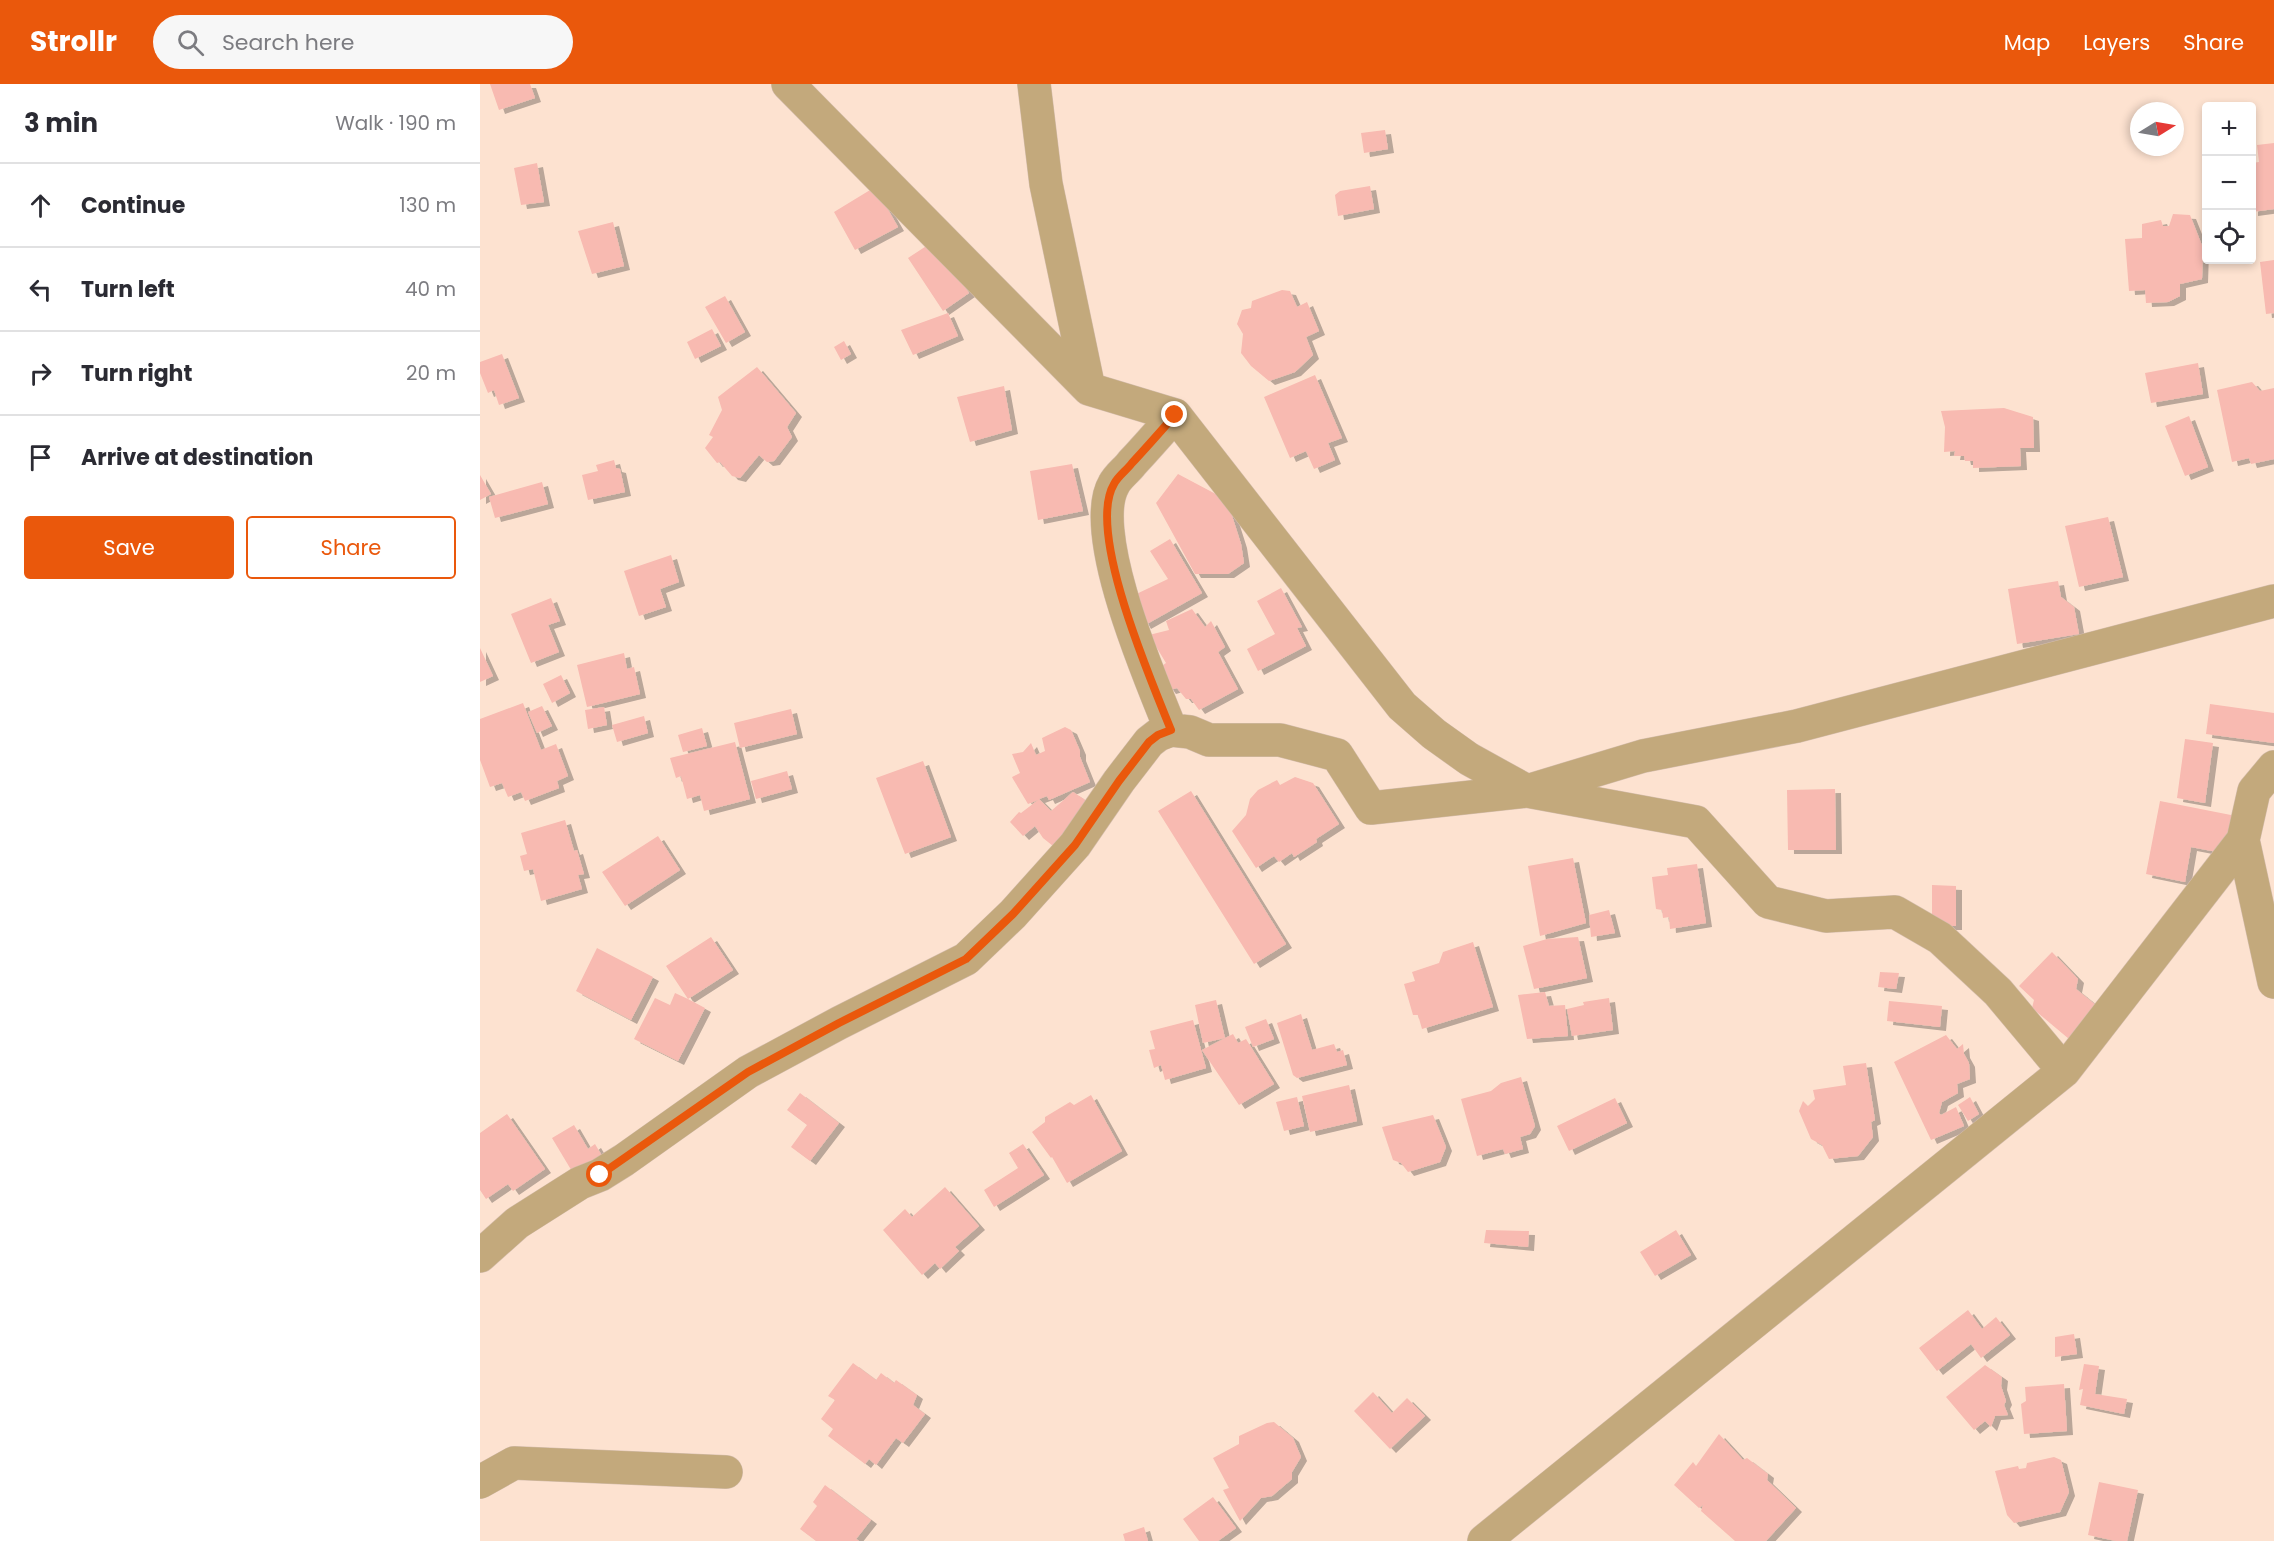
<!DOCTYPE html>
<meta charset="utf-8">
<style>
:root{--surface:#fff;--page:#f7f7f7;--text:#2b2b33;--muted:#7c7c81;--line:#e1e1e2;--accent:#ea580c}
body{margin:0;font-family:Poppins,sans-serif;background:var(--page);color:var(--text)}
.controls{position:absolute;right:18px;top:18px;display:grid;overflow:hidden;border-radius:6px;box-shadow:0 3px 9px #0003}
.controls button{width:54px;height:54px;display:grid;place-items:center;padding:0;border:0;border-bottom:2px solid var(--line);background:var(--surface);color:var(--text);font:30px sans-serif}
.compass{position:absolute;left:1650px;top:18px;width:54px;height:54px;border-radius:50%;background:var(--surface);box-shadow:0 3px 9px #0003;rotate:79deg}
.stop{position:absolute;width:18px;height:18px;margin:-14px;border:4px solid #ea580c;border-radius:50%;background:#fff}
.stop.end{background:#ea580c;border-color:#fff;box-shadow:0 2px 6px #0008}
.list{margin:0;padding:0;list-style:none}
h2{display:flex;justify-content:space-between;align-items:center;height:78px;margin:0;padding:0 24px;font-size:26px}
h2 small{font-size:20px;font-weight:400;color:var(--muted)}
.list li{display:grid;grid-template-columns:39px 1fr auto;gap:18px;align-items:center;box-sizing:border-box;height:84px;padding:0 24px;border-top:2px solid var(--line)}
.list b{display:block;font-size:22px;white-space:nowrap}
.list em{font-size:20px;font-style:normal;color:var(--muted)}
.actions{display:flex;gap:12px;padding:18px 24px}
.actions a{flex:1;padding:14px 0;border:2px solid var(--accent);border-radius:6px;text-align:center;font-size:21px;color:var(--accent)}
.actions .main{background:var(--accent);color:#fff}
.icon{flex:none;width:33px;height:33px;fill:none;stroke:currentColor;stroke-width:2;stroke-linecap:round;stroke-linejoin:round}
.map{position:relative;flex:none;width:1794px;height:1457px;overflow:hidden}
header{display:flex;align-items:center;gap:36px;box-sizing:border-box;height:84px;padding:0 30px;background:var(--accent);color:#fff}
header strong{font-size:28px}
nav{display:flex;gap:33px;margin-inline-start:auto;font-size:21px}
.search{width:420px;height:54px;background:var(--page);display:flex;align-items:center;gap:15px;box-sizing:border-box;padding:0 21px;border-radius:33px;color:var(--muted);font-size:22px}
main{display:flex}
aside{flex:1;background:var(--surface)}
.map>svg:first-child{display:block}
</style>
<header>
<strong>Strollr</strong>
<div class="search"><svg class="icon" aria-label="search" viewBox="0 0 24 24"><circle cx="10" cy="10" r="6"/><path d="M15 15l6 6"/></svg>Search here</div>
<nav><a>Map</a><a>Layers</a><a>Share</a></nav>
</header>
<main>
<aside>
<h2>3 min<small>Walk · 190 m</small></h2>
<ul class="list">
<li><svg class="icon" aria-label="ahead" viewBox="0 0 24 24"><path d="M12 20V5M6 11l6-6 6 6"/></svg><div><b>Continue</b></div><em>130 m</em></li>
<li><svg class="icon" aria-label="left" viewBox="0 0 24 24"><path d="M17 20v-9H6M10 6l-5 5 5 5"/></svg><div><b>Turn left</b></div><em>40 m</em></li>
<li><svg class="icon" aria-label="right" viewBox="0 0 24 24"><path d="M7 20v-9h11M14 6l5 5-5 5"/></svg><div><b>Turn right</b></div><em>20 m</em></li>
<li><svg class="icon" aria-label="arrive" viewBox="0 0 24 24"><path d="M6 21V4h12l-3 4 3 4H6"/></svg><div><b>Arrive at destination</b></div></li>
</ul>
<div class="actions"><a class="main">Save</a><a>Share</a></div>
</aside>
<div class="map">
<svg width="1794" height="1457" viewBox="0 0 1794 1457">
<defs>
<filter id="shadow"><feDropShadow dx="6" dy="4" stdDeviation="0" flood-color="#0004"/></filter>
</defs>
<rect width="100%" height="100%" fill="#fde2d0"/>
<path fill="#f8bab1" filter="url(#shadow)" d="M10 0H50L55 14 19 26Z
M905 46 908 65 884 69 881 49Z
M1794 59V125L1772 128V79L1779 78 1777 61Z
M57 79 64 118 41 121 34 84Z
M890 102 894 125 858 132 855 111 860 107Z
M395 103 418 143 375 166 354 128Z
M1693 130 1710 131 1723 164 1722 195 1700 200V212L1688 218 1666 219 1665 206 1649 207 1645 155 1662 154V140L1681 136 1683 142H1689Z
M133 138 144 182 112 190 98 147Z
M454 157 489 209 463 227 428 174Z
M1794 176V229L1786 230 1780 178Z
M802 206 810 207 817 223 827 218 839 247 826 253 833 271 815 288 789 297 771 282 761 269 763 250 757 240 762 226 771 224 772 217Z
M245 212 265 248 246 259 225 223Z
M468 229 478 252 433 271 421 246Z
M232 245 241 262 215 275 207 258Z
M364 257 371 270 361 276 354 263Z
M22 270 39 314 19 321 14 306 8 309 0 289V278Z
M1718 279 1723 310 1671 319 1665 289Z
M277 283 316 329 307 343 312 353 294 377 287 378 279 371 260 394 252 392 240 378 237 379 225 364 233 353 229 351 242 326 238 313Z
M835 291 862 354 848 359 855 376 834 385 826 367 810 374 784 313Z
M1772 298 1780 307 1794 304V375L1771 380 1769 374 1752 378 1737 306Z
M524 302 532 346 490 358 477 313Z
M1524 324 1553 333 1554 364H1540L1541 382 1493 384V377H1485L1484 372H1474L1475 367 1464 368 1465 343 1461 327Z
M1709 332 1728 383 1705 392 1685 342Z
M134 376 136 384 140 385 145 408 108 416 102 391 118 387 116 381Z
M592 380 603 427 558 436 550 387Z
M698 390 747 416 761 460 764 479 748 490H715L676 419Z
M0 391 11 410 0 416Z
M62 398 68 420 15 434 9 413Z
M1628 433 1643 493 1599 503 1585 442Z
M690 455 722 509 665 541 650 513 688 495 670 467Z
M191 471 199 498 180 505 186 523 159 532 144 487Z
M1578 497 1581 513 1594 523 1599 550 1537 560 1528 505Z
M801 504 822 543 817 544 826 562 778 587 767 565 795 550 777 517Z
M71 514 80 537 68 541 79 568 51 579 31 530Z
M712 525 725 543 731 537 745 563 738 568 758 605 719 626 711 615H706L697 604 690 606 676 586 686 579 669 551 689 546 686 537Z
M0 564 13 592 0 598Z
M144 569 147 585 154 583 160 610 107 623 97 581Z
M81 591 90 609 72 619 63 600Z
M43 619 61 666 76 660 88 692 77 697 79 704 45 717 41 708 28 713 22 699 10 703 0 676V635Z
M1730 620 1794 629V659L1726 650Z
M62 622 72 642 57 649 48 628Z
M124 623 127 641 108 645 105 626Z
M311 625 317 650 260 664 254 639Z
M164 632 168 649 137 658 132 641Z
M585 643 591 646 600 667V673L610 698 569 716 567 712 559 715 571 727 593 708 604 715 612 726 573 762 563 754 555 742 543 752 530 738 539 728 541 729 558 716 548 720 533 695 532 693 540 689 532 670 543 668 551 659 556 671 565 667 562 654Z
M222 644 227 662 203 668 198 651Z
M1705 655 1733 659 1725 719 1697 714Z
M255 658 270 715 224 727 220 711 207 715 201 692 196 694 190 674Z
M443 677 471 753 425 770 396 694Z
M307 687 312 705 276 715 271 697Z
M815 693 833 699 859 740 836 755 837 758 814 773 812 769 799 778 794 772 776 784 752 747 766 731 770 715 778 706 797 696 800 701Z
M1355 705 1356 766H1308L1307 706Z
M711 707 806 860 774 880 678 727Z
M1680 717 1756 732 1751 756 1737 768 1711 763 1705 798 1666 790Z
M85 736 94 767 97 766 104 790 98 791 102 805 61 817 53 785 44 787 40 772 47 770 41 749Z
M178 752 200 786 145 822 122 788Z
M1093 774 1106 839 1060 852 1048 782Z
M1217 780 1226 839 1190 845 1189 833 1183 834 1182 826 1176 825 1172 793 1188 791 1187 784Z
M1452 801 1476 802V842H1452Z
M1129 826 1135 849 1111 853 1109 831Z
M231 853 253 886 208 915 225 924 198 977 154 955 175 914 190 921 195 909 208 915 186 882Z
M1098 853 1107 894 1054 905 1043 862 1067 855Z
M993 858 1013 923 942 945 938 931H933L924 900 935 897 932 888 959 879 963 868Z
M117 864 173 893 151 936 96 907Z
M1572 868 1598 895 1596 905 1617 922 1589 955 1552 924 1554 916 1539 902Z
M1400 888 1419 889 1416 905 1398 903Z
M1065 908 1069 922 1085 921 1088 952 1047 955 1038 911Z
M1129 914 1133 946 1092 952 1087 925 1104 921 1103 918Z
M736 916 745 954 723 959 715 921Z
M1409 917 1462 922 1460 943 1407 937Z
M821 930 832 966 854 960 857 968 863 966 867 981 817 994 813 991 797 939Z
M786 935 794 955 773 963 765 943Z
M713 936 726 984 685 996 681 981 674 984 669 966 675 965 670 947Z
M753 950 758 959 766 955 794 1000 759 1021 722 966Z
M1466 951 1477 965 1483 960 1484 970 1489 979 1490 995 1477 1000 1478 1009 1462 1018 1459 1029 1461 1031 1476 1023 1484 1042 1451 1056 1414 978Z
M1386 979 1395 1036 1391 1038 1393 1053 1378 1072 1349 1075 1342 1061 1331 1055 1319 1027 1323 1017 1328 1022 1335 1015 1333 1006 1366 1001 1363 982Z
M1041 993 1055 1042 1050 1050 1040 1053 1043 1065 1025 1070 1023 1065 997 1072 981 1015 1011 1007 1021 999Z
M869 1001 877 1037 830 1048 822 1012Z
M320 1009 359 1039 330 1077 311 1063 327 1041 307 1026Z
M611 1011 642 1067 587 1099 572 1073 571 1074 552 1048 565 1038V1033L590 1018 594 1021Z
M817 1013 824 1042 804 1047 796 1018Z
M1490 1013 1499 1030 1488 1037 1478 1021Z
M1135 1014 1147 1039 1089 1067 1077 1042Z
M27 1030 65 1085 33 1107 28 1100 6 1115 0 1106V1049Z
M953 1031 966 1063 960 1078 928 1088 921 1079 913 1076 902 1043Z
M94 1041 108 1065 115 1060 125 1077 96 1094 72 1054Z
M543 1060 564 1091 514 1123 504 1106 538 1084 529 1069Z
M465 1103 499 1142 475 1163 479 1167 460 1185 455 1179 442 1191 403 1146 425 1125 432 1133Z
M1006 1146 1049 1147 1048 1163 1004 1159Z
M1196 1146 1211 1171 1175 1192 1160 1168Z
M1488 1226 1502 1245 1516 1233 1530 1251 1501 1274 1491 1260 1457 1287 1439 1264Z
M1594 1250 1597 1270 1575 1273V1253Z
M373 1279 396 1296 401 1289 414 1299 416 1296 437 1311 433 1321 445 1330 423 1359 416 1354 396 1381 389 1375 385 1380 348 1352 353 1345 341 1335 355 1316 348 1312Z
M1604 1280 1619 1282 1615 1310 1647 1315 1644 1330 1600 1321 1603 1305 1599 1306Z
M1505 1281 1522 1293 1521 1302 1526 1317 1524 1321 1528 1331 1515 1332 1511 1343 1505 1337 1494 1346 1466 1313Z
M1584 1300 1587 1347 1544 1350 1541 1320 1546 1317 1545 1303Z
M893 1308 912 1329 927 1314 945 1332 910 1365 874 1327Z
M794 1338 813 1354 821 1373 812 1388V1395L792 1412 781 1414 760 1437 743 1406 749 1404 733 1374 759 1360V1352L787 1339Z
M1239 1350 1263 1376 1267 1374 1288 1390 1287 1396 1316 1424 1286 1457H1255L1221 1427 1223 1421 1219 1424 1194 1401 1213 1378 1216 1382Z
M1574 1373 1581 1376 1589 1408 1580 1428 1534 1439 1527 1431 1515 1387 1538 1382 1539 1385 1546 1384 1547 1379Z
M1619 1398 1658 1406 1647 1457H1636L1608 1451Z
M345 1401 391 1436 376 1455 379 1457H336L320 1445 337 1422 333 1418Z
M733 1413 756 1444 738 1457H719L703 1435Z
M664 1443 668 1457H645L643 1450Z"/>
<g fill="none" stroke-linecap="round" stroke-linejoin="round">
<g stroke="#d5beae" stroke-width="34">
<path id="minor" d="M308 0 609 305 695 331 922 622 954 650 989 675 1047 707 1216 738 1288 818 1346 832 1415 828 1460 854 1518 908 1584 987
M554 0 566 100 609 305
M691 646C671 596 606 447 634 400 638 392 647 386 652 379 667 363 681 347 695 331
M1763 756 1794 898
M0 1172 37 1139 100 1099 120 1091 144 1076 268 988 359 939 486 875 533 830 595 761 639 697 669 658 678 651 691 646 710 648 729 656H800L857 671 891 724 1047 707 1163 672 1317 642 1794 517
M0 1398 34 1379 246 1388
M1004 1457 1584 987 1763 756 1774 707 1794 683"/>
</g>
<use href="#minor" stroke="#c3a97c" stroke-width="33"/>
</g>
<g fill="none" stroke-linecap="round" stroke-linejoin="round">
<path stroke="#ea580c" stroke-width="8" d="M120 1091 268 988 359 939 486 875 533 830 595 761 639 697 669 658 678 651 691 646C671 596 606 447 634 400 638 392 647 386 652 379 667 363 681 347 695 331"/>
</g>
</svg>
<div class="controls">
<button>+</button>
<button>−</button>
<button><svg class="icon" aria-label="locate" viewBox="0 0 24 24"><circle cx="12" cy="12" r="6"/><path d="M12 2v4M12 18v4M2 12h4M18 12h4"/></svg></button>
</div>
<svg class="compass" viewBox="-18 -18 36 36"><path d="M0-13l5 13h-10z" fill="#e53935"/><path d="M0 13l5-13h-10z" fill="#7c7c81"/></svg>
<div class="stop" style="left:120px;top:1091px"></div>
<div class="stop end" style="left:695px;top:331px"></div>
</div>
</main>
